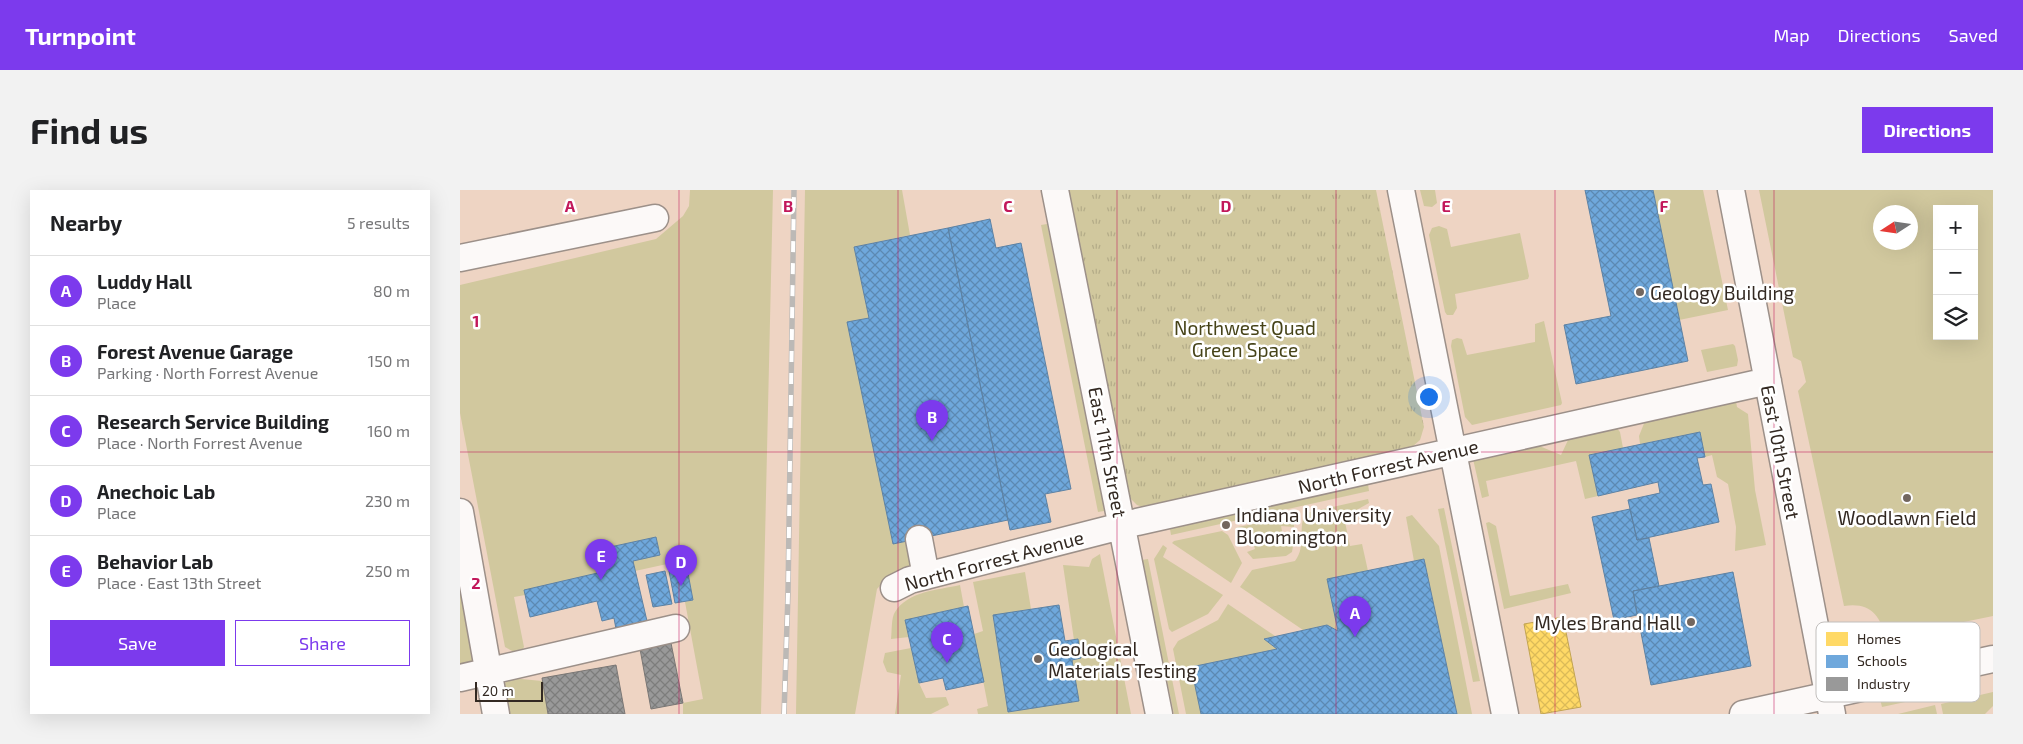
<!DOCTYPE html>
<meta charset="utf-8">
<style>
:root{--surface:#fff;--page:#f2f2f2;--text:#202124;--muted:#757577;--line:#e0e0e0;--accent:#7c3aed}
body{margin:0;font-family:"Exo 2",sans-serif;background:var(--page);color:var(--text)}
.controls{position:absolute;right:15px;top:15px;display:grid;overflow:hidden;border-radius:0px;box-shadow:0 5px 20px #0002}
.controls button{width:45px;height:45px;display:grid;place-items:center;padding:0;border:0;border-bottom:1px solid var(--line);background:var(--surface);color:var(--text);font:25px sans-serif}
.compass{position:absolute;left:1413px;top:15px;width:45px;height:45px;border-radius:50%;background:var(--surface);box-shadow:0 5px 20px #0002;rotate:258deg}
.scale{position:absolute;left:15px;bottom:12px;width:68px;box-sizing:border-box;padding-left:5px;border:2px solid #332922;border-top:0;font-size:14px;line-height:18px;white-space:nowrap;color:#332922;-webkit-text-stroke:4px #fff;paint-order:stroke}
.you{position:absolute;left:968px;top:206px;width:18px;height:18px;margin:-12px;border:4px solid #fff;border-radius:50%;background:#1a73e8;box-shadow:0 0 0 8px #1a73e833}
.badge{display:grid;place-items:center;width:32px;height:32px;border-radius:50%;background:var(--accent);color:#fff;font-size:16px;font-weight:700}
.pin{position:absolute;translate:-50% -41px;filter:drop-shadow(0 1px 2px #0008)}
.pin::after{content:'';position:absolute;top:26px;width:18px;height:15px;background:inherit;clip-path:polygon(0 0,100% 0,50% 100%)}
.list{margin:0;padding:0;list-style:none}
h2{display:flex;justify-content:space-between;align-items:center;height:65px;margin:0;padding:0 20px;font-size:21px}
h2 small{font-size:16px;font-weight:400;color:var(--muted)}
.list li{display:grid;grid-template-columns:32px 1fr auto;gap:15px;align-items:center;box-sizing:border-box;height:70px;padding:0 20px;border-top:1px solid var(--line)}
.list b{display:block;font-size:19px;white-space:nowrap}
.list p{margin:0;font-size:16px;white-space:nowrap;color:var(--muted)}
.list em{font-size:16px;font-style:normal;color:var(--muted)}
.actions{display:flex;gap:10px;padding:15px 20px}
.actions a{flex:1;padding:11px 0;border:1px solid var(--accent);border-radius:0px;text-align:center;font-size:18px;color:var(--accent)}
.actions .main{background:var(--accent);color:#fff}
.icon{flex:none;width:28px;height:28px;fill:none;stroke:currentColor;stroke-width:2;stroke-linecap:round;stroke-linejoin:round}
.map{position:relative;flex:none;width:1533px;height:524px;overflow:hidden;border-radius:0px}
header{display:flex;align-items:center;gap:30px;box-sizing:border-box;height:70px;padding:0 25px;background:var(--accent);color:#fff}
header strong{font-size:24px}
nav{display:flex;gap:28px;margin-inline-start:auto;font-size:18px}
.intro{display:flex;align-items:center;justify-content:space-between;box-sizing:border-box;height:120px;padding:0 30px}
h1{margin:0;font-size:35px}
.button{padding:12px 22px;border-radius:0px;background:var(--accent);color:#fff;font-size:18px;font-weight:700}
main{display:flex;gap:30px;padding:0 30px}
aside{flex:1;background:var(--surface);border-radius:0px;box-shadow:0 5px 20px #0002}
.map>svg:first-child{display:block}
</style>
<header>
<strong>Turnpoint</strong>
<nav><a>Map</a><a>Directions</a><a>Saved</a></nav>
</header>
<div class="intro"><h1>Find us</h1><a class="button">Directions</a></div>
<main>
<aside>
<h2>Nearby<small>5 results</small></h2>
<ul class="list">
<li><span class="badge">A</span><div><b>Luddy Hall</b><p>Place</p></div><em>80 m</em></li>
<li><span class="badge">B</span><div><b>Forest Avenue Garage</b><p>Parking · North Forrest Avenue</p></div><em>150 m</em></li>
<li><span class="badge">C</span><div><b>Research Service Building</b><p>Place · North Forrest Avenue</p></div><em>160 m</em></li>
<li><span class="badge">D</span><div><b>Anechoic Lab</b><p>Place</p></div><em>230 m</em></li>
<li><span class="badge">E</span><div><b>Behavior Lab</b><p>Place · East 13th Street</p></div><em>250 m</em></li>
</ul>
<div class="actions"><a class="main">Save</a><a>Share</a></div>
</aside>
<div class="map">
<svg width="1533" height="524" viewBox="0 0 1533 524">
<defs>
<pattern id="park-tufts" width="24" height="20" patternUnits="userSpaceOnUse" patternTransform="scale(1.25)"><rect width="24" height="20" fill="#d1c89e"/><path d="M3 7l-1-3M5 7V3M7 7l1-3M15 17l-1-3M17 17v-4M19 17l1-3" fill="none" stroke="#b4ac88"/></pattern>
<pattern id="homes-cross-hatch" width="8" height="8" patternUnits="userSpaceOnUse" patternTransform="scale(1.25)"><rect width="8" height="8" fill="#ffd966"/><path d="M0 0l8 8M0 8l8-8" fill="none" stroke="#dbba58"/></pattern>
<pattern id="schools-cross-hatch" width="8" height="8" patternUnits="userSpaceOnUse" patternTransform="scale(1.25)"><rect width="8" height="8" fill="#6fa8dc"/><path d="M0 0l8 8M0 8l8-8" fill="none" stroke="#5c89b2"/></pattern>
<pattern id="industry-cross-hatch" width="8" height="8" patternUnits="userSpaceOnUse" patternTransform="scale(1.25)"><rect width="8" height="8" fill="#999"/><path d="M0 0l8 8M0 8l8-8" fill="none" stroke="#7d7d7c"/></pattern>
</defs>
<rect width="100%" height="100%" fill="#eadad0"/>
<path fill="#eed4c3" fill-rule="evenodd" d="M0 0H1533V524H0ZM1477 19H1514V146H1477ZM1420 22H1450V52H1420Z"/>
<path fill="#d1c89e" fill-rule="evenodd" d="M230 0H313L301 524H223V513L243 509 225 412 233 410 227 378 209 381 207 374 175 381 173 371 200 365 196 347 141 359 146 381 64 400 65 405 54 407 64 457 62 460 54 462 45 457 0 223V95L196 49 223 26 229 16Z
M345 0H442L450 45 394 57 409 128 388 132 433 354 451 350 457 379 427 388 417 399 395 524H336Z
M960 0H975L977 13 972 17 964 16Z
M1193 0H1243L1268 120 1219 130Z
M1299 0H1533V426L1426 448C1420 425 1410 412 1384 416L1338 201 1346 192 1341 171 1333 167ZM1477 19H1514V146H1477ZM1450 22V52H1420V22Z
M587 34 643 313 644 321 638 322 581 35Z
M979 36 987 39 991 57 1060 43 1069 86 1068 89 995 104 997 118 993 125H987L985 122 969 45 972 38Z
M1084 131 1102 213 1101 215 1012 235 1005 227 991 156 992 150 997 148 1002 149 1007 165 1075 152V134Z
M1273 154 1275 156 1278 170 1277 176 1247 182 1241 160Z
M1276 211 1277 217 1288 224 1295 300 1306 355 1275 361 1276 337 1268 294 1257 287 1252 265 1245 267 1240 242 1180 254 1179 246 1185 231Z
M1156 237 1160 242 1163 258 1129 265 1138 306 1125 309 1116 271 1026 291 1029 306 1022 308 1013 269 1077 255 1101 265 1109 248Z
M908 294 909 301 711 345 710 339Z
M908 309 909 313 884 327 890 356 902 354 908 381 867 389 878 441 867 435 843 440 780 397 792 380 835 371C847 356 837 335 846 323Z
M984 318 1020 491 1013 492 978 319Z
M952 325 979 356 1012 524H997L964 369 954 371 946 327Z
M834 326V337L821 336 825 356H833L832 362 826 366 793 369 787 362 795 359 791 345 780 349 777 344 776 338 778 337Z
M1029 332 1036 336 1050 406 1108 394 1111 403 1044 419 1026 333Z
M762 341 768 345 782 373 771 393 712 353 714 351Z
M703 355 707 358 703 367 763 405 748 424 712 442 709 439 694 369Z
M640 364 671 524H518L517 519 528 516 514 444 523 441 513 392 565 382 571 419 533 426 548 522 618 511 612 470 621 468 618 449 614 450 603 375 629 377 632 369Z
M688 369 719 524H714L682 370Z
M0 388 17 474 0 477Z
M500 395 504 417 445 430 449 447 431 449C432 442 431 428 435 422 448 401 478 400 500 395Z
M768 414 815 446 804 449 817 459 731 477 741 524H726L713 459 718 451 758 430Z
M451 458 459 493 466 508 486 507 489 515 471 524H435L441 485 427 482 423 472 425 463Z
M51 488 82 491 88 524H49L44 498 45 493Z
M1507 490 1519 496 1422 517 1420 509Z
M1533 502V516L1525 524H1483L1481 514Z
M1475 515 1477 524H1438Z"/>
<path fill="url(#park-tufts)" d="M605 0H916L964 237 960 250 952 257 688 319 677 315 669 307Z"/>
<path fill="url(#homes-cross-hatch)" stroke="#c2a452" d="M1103 427 1121 517 1081 524 1064 434Z"/>
<path fill="url(#schools-cross-hatch)" stroke="#5d82a4" d="M1125 0H1193L1228 171 1116 194 1104 135 1151 126Z
M530 29 536 58 561 53 611 299 585 304 591 332 550 340 488 38Z
M488 38 548 330 433 354 387 132 409 128 394 57Z
M1240 242 1245 267 1237 268 1243 295 1251 294 1259 332 1177 350 1168 310 1200 303 1198 292 1138 306 1129 265Z
M1170 319 1177 350 1189 348 1199 396 1173 401 1177 425 1154 430 1132 327Z
M196 347 200 365 173 371 187 431 156 439 154 428 142 431 137 411 70 427 64 400 146 381 141 359Z
M964 369 997 524H741L731 477 817 459 804 449 867 435 878 441 867 389Z
M227 378 233 410 215 413 209 381Z
M205 381 212 414 193 417 186 385Z
M1273 382 1291 476 1191 495 1173 401Z
M599 415 605 451 618 449 621 468 612 470 619 511 548 522 533 425Z
M508 416 524 492 486 500 483 488 459 493 445 430Z"/>
<path fill="url(#industry-cross-hatch)" stroke="#7a7775" d="M211 453 223 513 191 519 180 459Z
M156 475 165 524H88L82 488Z"/>
<g fill="none" stroke-linecap="round" stroke-linejoin="round">
<g stroke="#9c9089" stroke-width="29">
<path id="minor" d="M595 0 699 524
M941 0 1045 524
M1271 0 1372 524
M0 68 195 28
M0 322 36 524
M459 349 466 386
M434 398 450 390 677 332 1308 191
M0 488 216 438
M1283 524 1533 469"/>
</g>
<use href="#minor" stroke="#fcf9f8" stroke-width="26"/>
<g stroke="#bcb9b6" stroke-width="5.5">
<path id="rail" d="M324 524 328 404 334 0"/>
</g>
<use href="#rail" stroke="#fff" stroke-width="4" stroke-dasharray="11" stroke-linecap="butt"/>
</g>
<path fill="none" stroke="#c2185b" stroke-width="1" stroke-opacity="0.55" d="M219 0V524M438 0V524M657 0V524M876 0V524M1095 0V524M1314 0V524M0 262H1533"/>
<g fill="#73675f" stroke="#fff" stroke-width="2">
<circle cx="1180" cy="102" r="5"/>
<circle cx="1447" cy="308" r="5"/>
<circle cx="766" cy="335" r="5"/>
<circle cx="1231" cy="432" r="5"/>
<circle cx="578" cy="469" r="5"/>
</g>
<g text-anchor="middle" dominant-baseline="central" stroke-width="5" stroke-linejoin="round" paint-order="stroke">
<g font-size="19" fill="#332922" stroke="#fff" text-anchor="start">
<text x="1190" y="102">Geology Building</text>
<text x="776" y="324">Indiana University<tspan x="776" dy="22">Bloomington</tspan></text>
<text x="1447" y="327" text-anchor="middle">Woodlawn Field</text>
<text x="1221" y="432" text-anchor="end">Myles Brand Hall</text>
<text x="588" y="458">Geological<tspan x="588" dy="22">Materials Testing</tspan></text>
</g>
<g font-size="19" fill="#464318" stroke="#fff">
<text x="785" y="137">Northwest Quad<tspan x="785" dy="22">Green Space</tspan></text>
</g>
<g font-size="19" fill="#332922" stroke="#fff">
<text transform="translate(648 262) rotate(79)">East 11th Street</text>
<text transform="translate(1321 262) rotate(79)">East 10th Street</text>
<text transform="translate(928 276) rotate(-13)">North Forrest Avenue</text>
<text transform="translate(534 370) rotate(-15)">North Forrest Avenue</text>
</g>
</g>
<rect x="1356" y="432" width="164" height="80" rx="8" fill="#fff" stroke="#c2bfbd" stroke-width="1"/>
<rect x="1366" y="442" width="22" height="14" fill="#ffd966"/>
<rect x="1366" y="465" width="22" height="13" fill="#6fa8dc"/>
<rect x="1366" y="487" width="22" height="14" fill="#999"/>
<g font-size="14" fill="#332922">
<text x="1397" y="454">Homes</text>
<text x="1397" y="476">Schools</text>
<text x="1397" y="499">Industry</text>
</g>
<g font-size="16" text-anchor="middle" font-weight="bold" fill="#c2185b" stroke="#fff" stroke-width="5" stroke-linejoin="round" paint-order="stroke">
<text x="110" y="22">A</text>
<text x="328" y="22">B</text>
<text x="548" y="22">C</text>
<text x="766" y="22">D</text>
<text x="986" y="22">E</text>
<text x="1204" y="22">F</text>
<text x="16" y="137">1</text>
<text x="16" y="399">2</text>
</g>
</svg>
<div class="controls">
<button>+</button>
<button>−</button>
<button><svg class="icon" aria-label="layers" viewBox="0 0 24 24"><path d="M12 4l9 5-9 5-9-5zM3 14l9 5 9-5"/></svg></button>
</div>
<svg class="compass" viewBox="-18 -18 36 36"><path d="M0-13l5 13h-10z" fill="#e53935"/><path d="M0 13l5-13h-10z" fill="#757577"/></svg>
<div class="scale">20 m</div>
<div class="you"></div>
<div class="pin badge" style="left:895px;top:447px">A</div>
<div class="pin badge" style="left:472px;top:251px">B</div>
<div class="pin badge" style="left:487px;top:473px">C</div>
<div class="pin badge" style="left:221px;top:396px">D</div>
<div class="pin badge" style="left:141px;top:390px">E</div>
</div>
</main>
